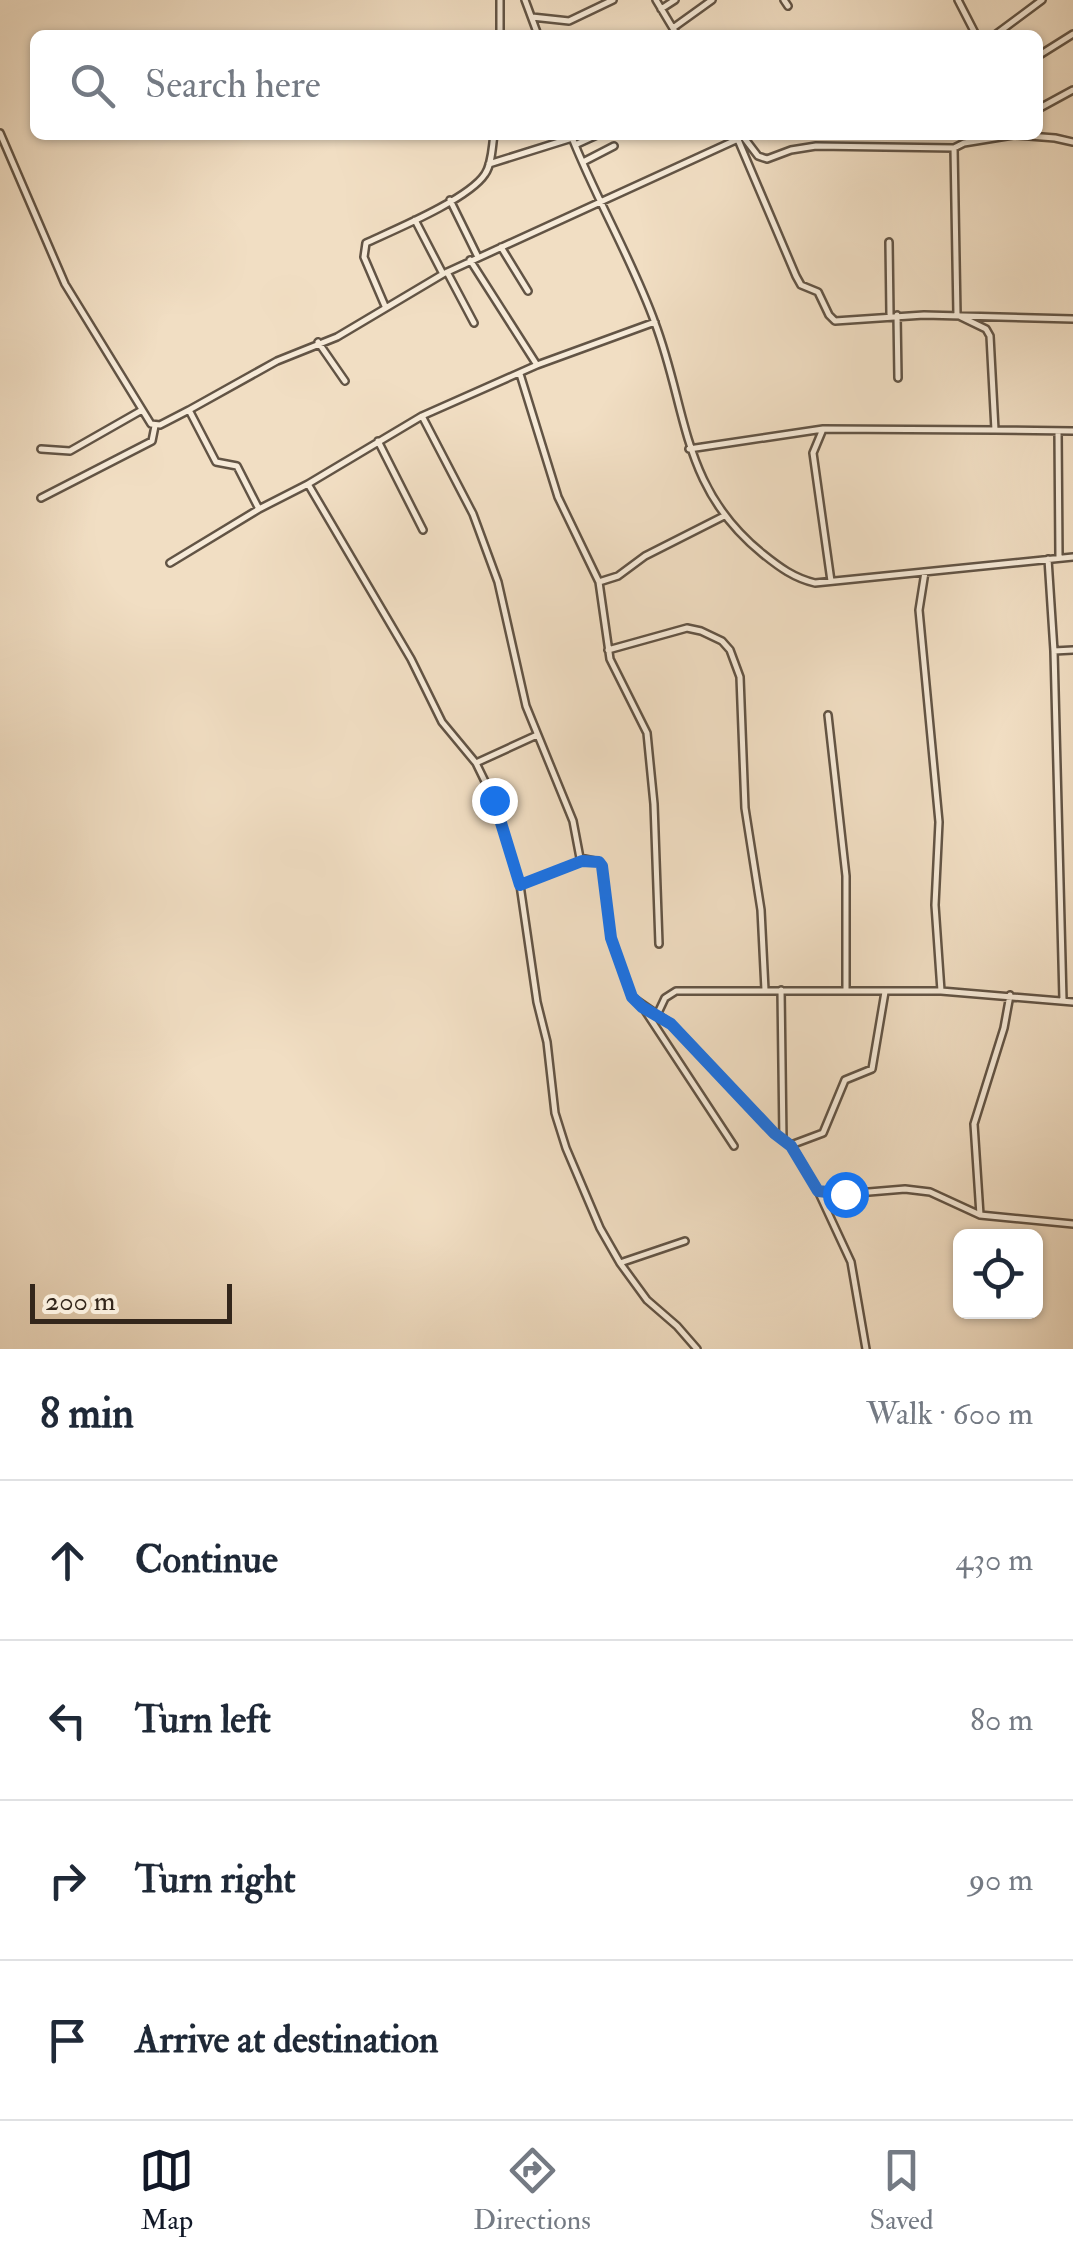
<!DOCTYPE html>
<meta charset="utf-8">
<style>
:root{--surface:#fff;--page:#f6f6f7;--text:#1f2937;--muted:#747a83;--line:#e0e1e3;--accent:#111827}
body{margin:0;font-family:"IM FELL Double Pica",serif;background:var(--page);color:var(--text)}
.controls{position:absolute;right:30px;bottom:30px;display:grid;overflow:hidden;border-radius:15px;box-shadow:0 2px 8px #0004}
.controls button{width:90px;height:90px;display:grid;place-items:center;padding:0;border:0;border-bottom:2px solid var(--line);background:var(--surface);color:var(--text);font:50px sans-serif}
.scale{position:absolute;left:30px;bottom:25px;width:202px;box-sizing:border-box;padding-left:10px;border:5px solid #33261b;border-top:0;font-size:28px;line-height:35px;white-space:nowrap;color:#33261b;-webkit-text-stroke:8px #f6ead8;paint-order:stroke}
.stop{position:absolute;width:30px;height:30px;margin:-22px;border:8px solid #1a73e8;border-radius:50%;background:#fff}
.stop.end{background:#1a73e8;border-color:#fff;box-shadow:0 2px 10px #0008}
.list{margin:0;padding:0;list-style:none}
h2{display:flex;justify-content:space-between;align-items:center;height:130px;margin:0;padding:0 40px;font-size:42px}
h2 small{font-size:32px;font-weight:400;color:var(--muted)}
.list li{display:grid;grid-template-columns:65px 1fr auto;gap:30px;align-items:center;box-sizing:border-box;height:160px;padding:0 40px;border-top:2px solid var(--line)}
.list b{display:block;font-size:38px;white-space:nowrap}
.list em{font-size:32px;font-style:normal;color:var(--muted)}
.icon{flex:none;width:55px;height:55px;fill:none;stroke:currentColor;stroke-width:2;stroke-linecap:round;stroke-linejoin:round}
.map{position:relative;flex:none;width:1073px;height:1349px;overflow:hidden}
.search{position:absolute;background:var(--surface);box-shadow:0 2px 8px #0004;left:30px;right:30px;top:30px;height:110px;display:flex;align-items:center;gap:25px;box-sizing:border-box;padding:0 35px;border-radius:15px;color:var(--muted);font-size:38px}
.sheet{height:770px;background:var(--surface)}
nav{display:flex;justify-content:space-around;align-items:center;box-sizing:border-box;height:140px;border-top:2px solid var(--line);background:var(--surface);font-size:28px;color:var(--muted)}
nav a{display:grid;justify-items:center;gap:5px}
nav .on{color:var(--accent)}
.map>svg:first-child{display:block}
</style>
<div class="map">
<svg width="1073" height="1349" viewBox="0 0 1073 1349">
<rect width="100%" height="100%" fill="#f1dec3"/>
<filter id="stains"><feTurbulence type="fractalNoise" baseFrequency=".002" numOctaves="4"/><feColorMatrix values="0 0 0 0 .2 0 0 0 0 .09 0 0 0 0 .02 0 0 0 .5 -.17"/></filter>
<radialGradient id="worn" r=".72"><stop offset=".6" stop-color="#630" stop-opacity="0"/><stop offset="1" stop-color="#630" stop-opacity=".3"/></radialGradient>
<g fill="none" stroke-linecap="round" stroke-linejoin="round">
<g stroke="#625445" stroke-width="10">
<path id="minor" d="M525 0 538 35
M656 0 677 35
M784 0 788 6
M958 0 976 35
M661 9 675 0
M532 17 569 21 613 0
M673 28 712 0
M500 35V0
M995 35 1042 0
M1038 56 1073 34
M1038 109 1073 90
M0 133 65 284 151 424 160 425 189 410 216 462 237 466 259 509 308 484 411 659 442 722 476 763 494 800 520 885 537 1002 547 1042 555 1113 566 1148 600 1228 620 1263 647 1300 677 1326 697 1349
M571 135C596 199 632 259 655 323 688 411 681 488 763 554 779 567 794 578 815 583L1073 557
M736 135 796 276 801 285 818 292 829 315 835 321 924 315 1073 319
M742 135 758 156 767 159 791 150 816 146 954 148 964 143 1013 135
M1016 135 1055 138 1073 142
M575 145 597 135
M954 148 957 315 986 329 990 336 995 430 1073 431
M583 162 614 146
M489 164 572 138
M450 200 477 255
M889 242 890 314
M501 247 528 291
M470 260 537 365
M447 272 474 323
M443 274 738 139
M385 306 364 257 366 243C394 230 469 199 485 174 492 164 492 147 494 135
M897 315 898 378
M318 342 345 381
M520 374 558 497 599 582 610 659 647 733 654 804 659 944
M189 410 277 361 337 337 443 274 415 220
M422 416 473 514 498 582 526 706 573 821 580 858 599 862 602 866 611 938 632 997 671 1024 774 1133 791 1145 818 1191 845 1194 905 1189 930 1192 980 1215 1073 1224
M823 429 813 453 831 581
M1058 431 1059 557
M378 441 423 530
M41 449 70 451 142 410
M689 449 823 429 995 430
M308 484 422 416 537 365 655 322
M41 498 152 441 155 426
M1048 559 1054 651 1073 650
M170 563 259 509
M925 572 919 610 939 822 935 905 941 991
M599 582 618 576 645 556 724 516
M608 650 687 628 701 631 722 641 730 650 740 677 745 808 761 910 765 990
M1054 651 1063 1000
M828 715 846 876V991
M476 763 537 735
M520 885 582 861
M781 990 783 1140
M644 1009 734 1146
M657 1015 665 998 676 991H941L1073 1002
M791 1145 823 1133 845 1080 872 1069 885 992
M818 1191 851 1262 866 1349
M980 1215 974 1124 1004 1028 1010 995
M620 1263 685 1241"/>
</g>
<use href="#minor" stroke="#f6ead8" stroke-width="5"/>
</g>
<g fill="none" stroke-linecap="round" stroke-linejoin="round">
<path stroke="#1a73e8" stroke-width="12" d="M494 800 520 885 582 861 599 862 602 866 611 938 632 997 642 1007 671 1024 774 1133 791 1146 818 1191 845 1194"/>
</g>
<rect width="100%" height="100%" filter="url(#stains)"/>
<rect width="100%" height="100%" fill="url(#worn)"/>
</svg>
<div class="controls">
<button><svg class="icon" aria-label="locate" viewBox="0 0 24 24"><circle cx="12" cy="12" r="6"/><path d="M12 2v4M12 18v4M2 12h4M18 12h4"/></svg></button>
</div>
<div class="scale">200 m</div>
<div class="stop" style="left:845px;top:1194px"></div>
<div class="stop end" style="left:494px;top:800px"></div>
<div class="search"><svg class="icon" aria-label="search" viewBox="0 0 24 24"><circle cx="10" cy="10" r="6"/><path d="M15 15l6 6"/></svg>Search here</div>
</div>
<section class="sheet">
<h2>8 min<small>Walk · 600 m</small></h2>
<ul class="list">
<li><svg class="icon" aria-label="ahead" viewBox="0 0 24 24"><path d="M12 20V5M6 11l6-6 6 6"/></svg><div><b>Continue</b></div><em>430 m</em></li>
<li><svg class="icon" aria-label="left" viewBox="0 0 24 24"><path d="M17 20v-9H6M10 6l-5 5 5 5"/></svg><div><b>Turn left</b></div><em>80 m</em></li>
<li><svg class="icon" aria-label="right" viewBox="0 0 24 24"><path d="M7 20v-9h11M14 6l5 5-5 5"/></svg><div><b>Turn right</b></div><em>90 m</em></li>
<li><svg class="icon" aria-label="arrive" viewBox="0 0 24 24"><path d="M6 21V4h12l-3 4 3 4H6"/></svg><div><b>Arrive at destination</b></div></li>
</ul>
</section>
<nav>
<a class="on"><svg class="icon" aria-label="map" viewBox="0 0 24 24"><path d="M3 6l6-2 6 2 6-2v14l-6 2-6-2-6 2zM9 4v14M15 6v14"/></svg>Map</a>
<a><svg class="icon" aria-label="directions" viewBox="0 0 24 24"><path d="M12 3l9 9-9 9-9-9zM9 14v-3h6M13 9l2 2-2 2"/></svg>Directions</a>
<a><svg class="icon" aria-label="saved" viewBox="0 0 24 24"><path d="M7 4h10v16l-5-4-5 4z"/></svg>Saved</a>
</nav>
